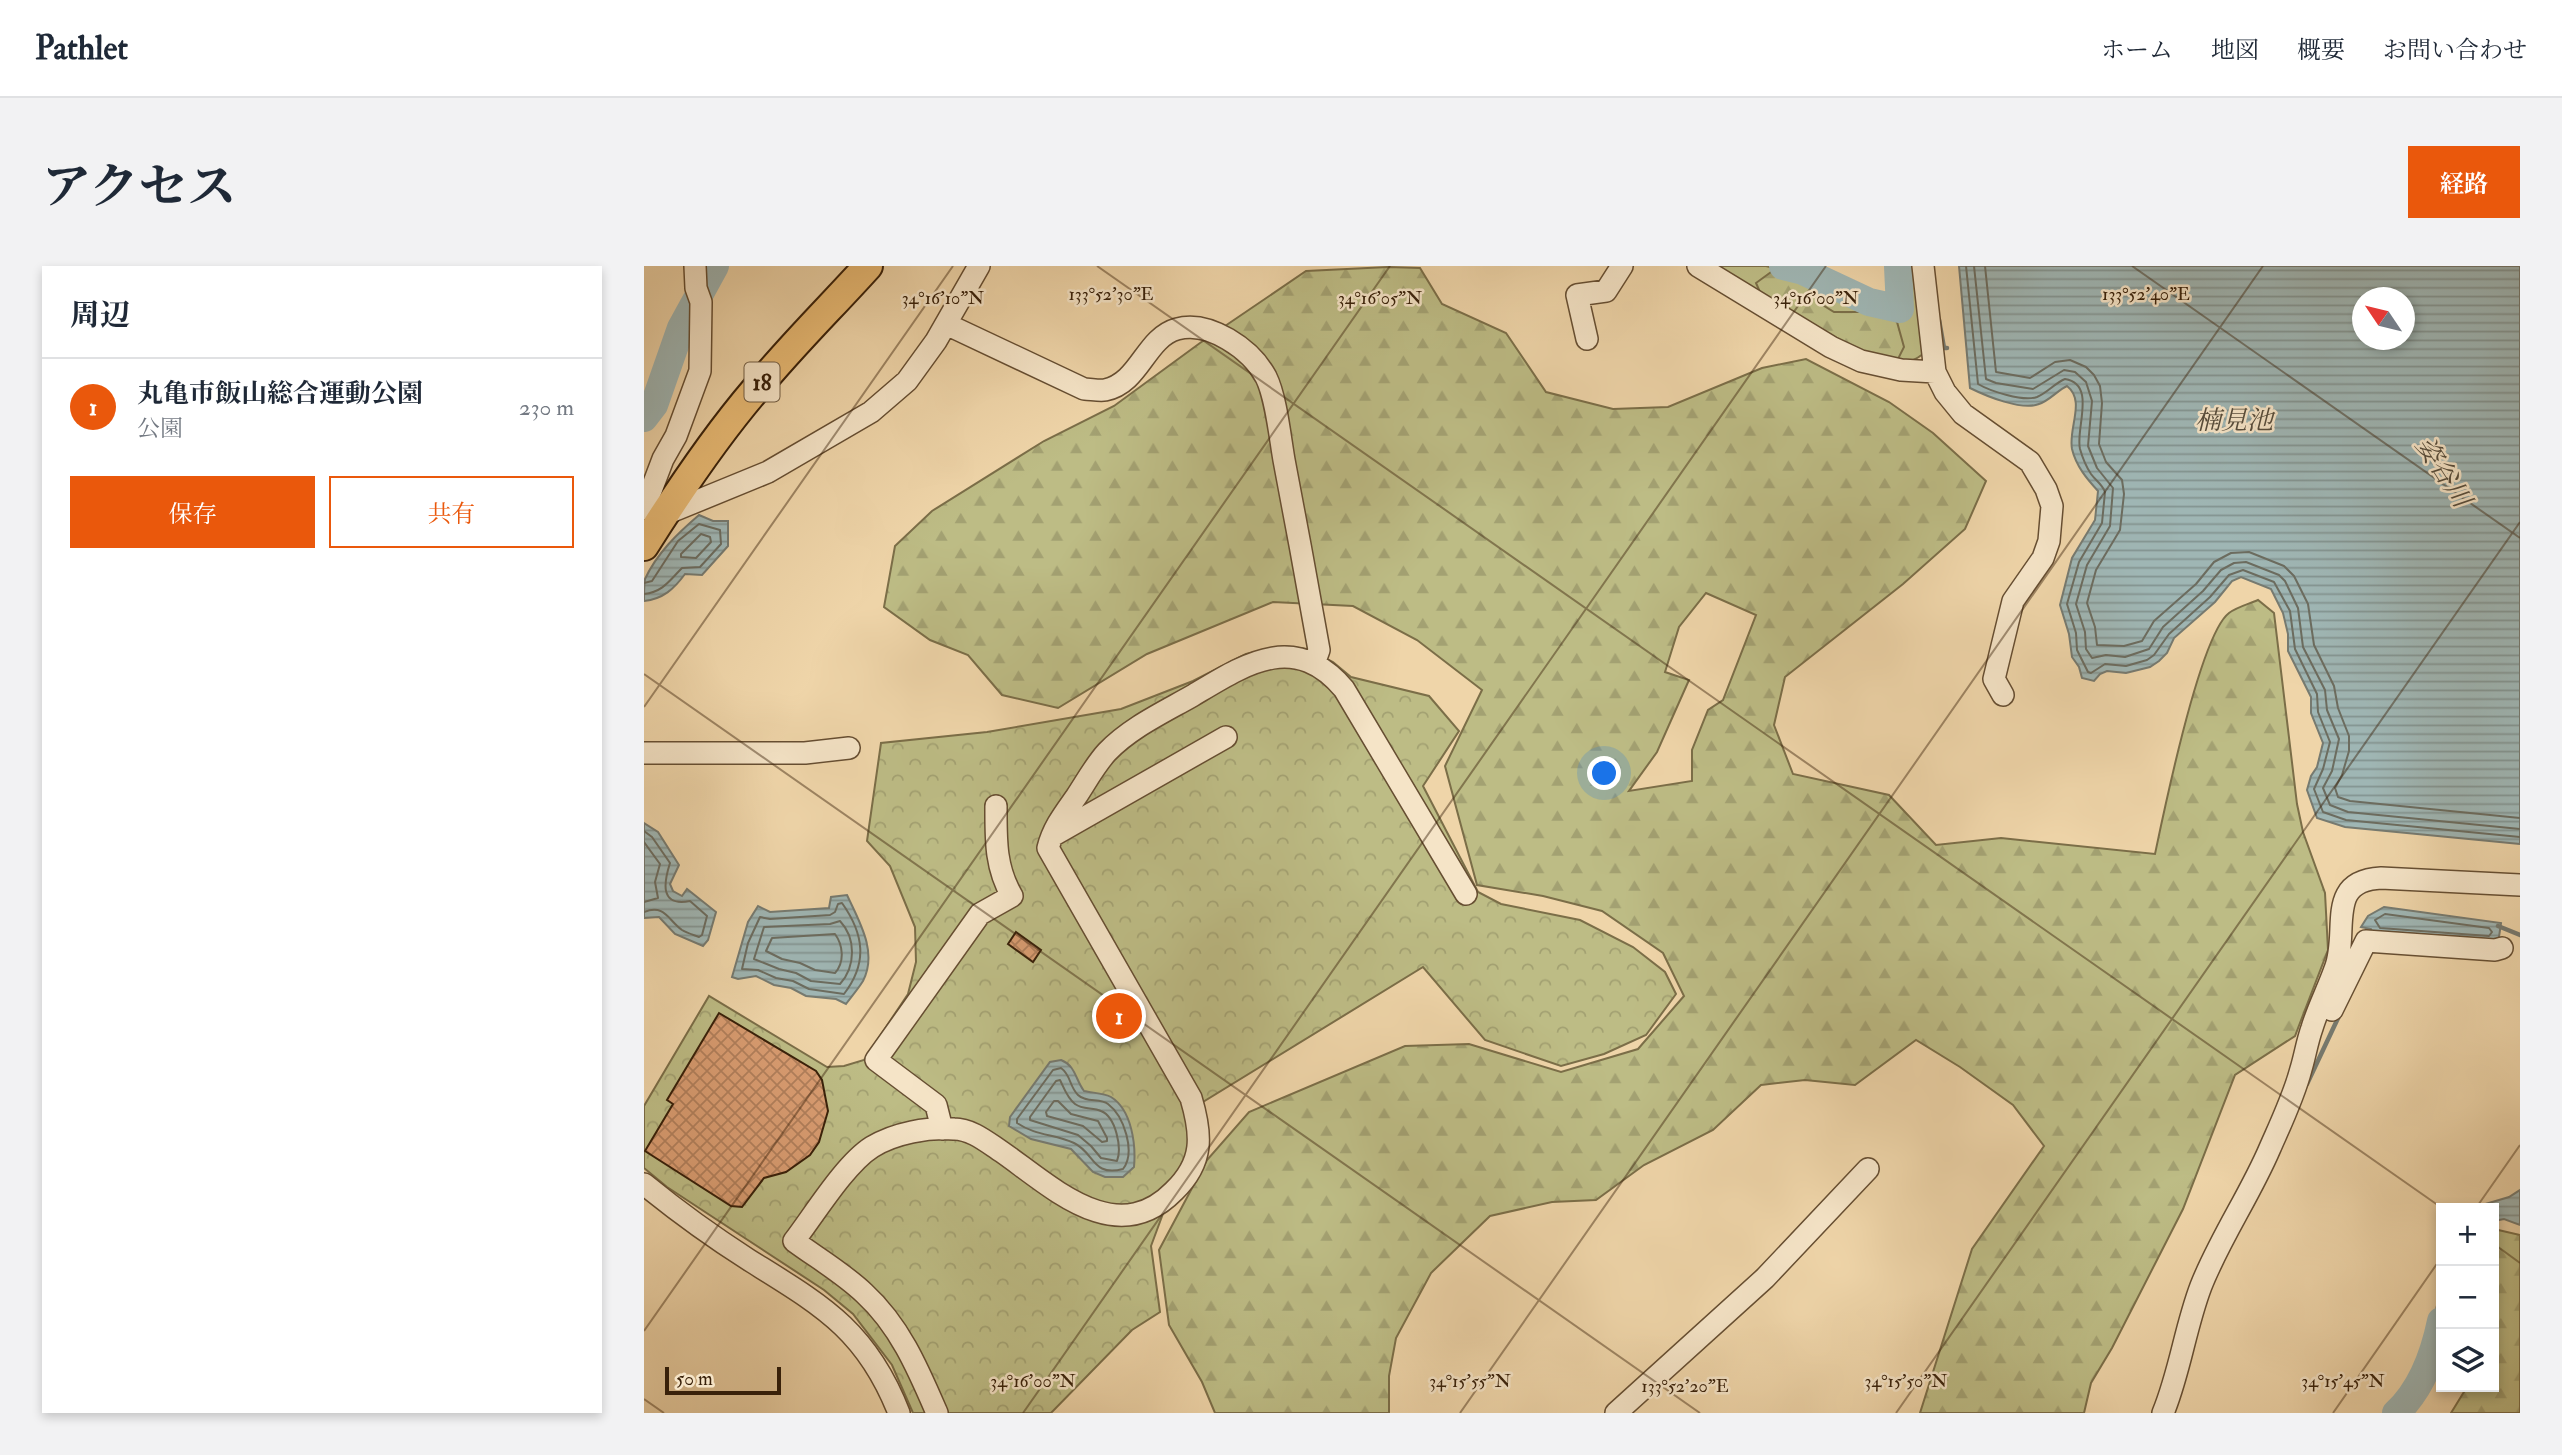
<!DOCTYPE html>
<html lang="ja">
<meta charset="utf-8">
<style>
:root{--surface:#fff;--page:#f2f2f3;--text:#1f2937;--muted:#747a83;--line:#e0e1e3;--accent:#ea580c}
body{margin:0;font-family:"IM FELL Double Pica","Noto Serif JP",serif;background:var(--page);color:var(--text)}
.controls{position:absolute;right:21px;bottom:21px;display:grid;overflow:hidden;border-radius:0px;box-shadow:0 4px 10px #0003}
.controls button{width:63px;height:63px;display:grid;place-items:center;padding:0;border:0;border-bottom:2px solid var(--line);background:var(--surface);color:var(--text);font:35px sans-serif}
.compass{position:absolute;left:1708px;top:21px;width:63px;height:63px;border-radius:50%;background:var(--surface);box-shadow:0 4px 10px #0003;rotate:305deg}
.scale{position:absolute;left:21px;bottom:18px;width:116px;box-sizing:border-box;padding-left:7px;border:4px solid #39210a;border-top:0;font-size:19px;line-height:24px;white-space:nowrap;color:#39210a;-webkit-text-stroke:5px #f5e4c7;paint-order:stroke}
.you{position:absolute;left:961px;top:508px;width:24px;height:24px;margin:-18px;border:5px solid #fff;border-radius:50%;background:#1a73e8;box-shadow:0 0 0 10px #1a73e833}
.badge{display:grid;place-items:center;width:46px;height:46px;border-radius:50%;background:var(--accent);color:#fff;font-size:23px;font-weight:700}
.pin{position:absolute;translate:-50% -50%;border:4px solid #fff;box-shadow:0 2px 7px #0006}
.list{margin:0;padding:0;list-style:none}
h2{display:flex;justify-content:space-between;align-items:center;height:91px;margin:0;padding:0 28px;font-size:30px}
h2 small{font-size:23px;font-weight:400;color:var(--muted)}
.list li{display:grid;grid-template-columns:46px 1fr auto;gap:21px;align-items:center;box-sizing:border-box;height:98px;padding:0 28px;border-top:2px solid var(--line)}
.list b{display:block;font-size:26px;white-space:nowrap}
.list p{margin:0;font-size:23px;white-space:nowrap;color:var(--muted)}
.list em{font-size:23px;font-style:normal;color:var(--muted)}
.actions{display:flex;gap:14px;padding:21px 28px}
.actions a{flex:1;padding:16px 0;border:2px solid var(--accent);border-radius:0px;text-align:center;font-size:24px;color:var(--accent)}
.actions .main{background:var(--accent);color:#fff}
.icon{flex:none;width:38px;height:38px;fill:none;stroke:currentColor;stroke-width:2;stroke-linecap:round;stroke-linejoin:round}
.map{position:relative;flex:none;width:1876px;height:1147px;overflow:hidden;border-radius:0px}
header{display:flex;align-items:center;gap:42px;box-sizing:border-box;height:98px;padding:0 35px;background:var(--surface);border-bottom:2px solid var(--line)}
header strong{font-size:33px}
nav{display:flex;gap:38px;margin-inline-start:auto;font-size:24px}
.intro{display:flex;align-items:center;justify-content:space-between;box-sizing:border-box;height:168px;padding:0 42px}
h1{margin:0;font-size:49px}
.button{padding:18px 32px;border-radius:0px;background:var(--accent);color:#fff;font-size:24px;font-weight:700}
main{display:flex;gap:42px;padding:0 42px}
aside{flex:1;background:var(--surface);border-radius:0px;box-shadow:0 4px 10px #0003}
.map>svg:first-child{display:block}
</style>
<header>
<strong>Pathlet</strong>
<nav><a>ホーム</a><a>地図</a><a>概要</a><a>お問い合わせ</a></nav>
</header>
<div class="intro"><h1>アクセス</h1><a class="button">経路</a></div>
<main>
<aside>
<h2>周辺<small></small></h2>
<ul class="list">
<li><span class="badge">1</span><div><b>丸亀市飯山総合運動公園</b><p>公園</p></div><em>230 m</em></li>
</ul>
<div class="actions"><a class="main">保存</a><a>共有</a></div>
</aside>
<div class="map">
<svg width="1876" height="1147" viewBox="0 0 1876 1147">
<defs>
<pattern id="forest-firs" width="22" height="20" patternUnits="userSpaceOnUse" patternTransform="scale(1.75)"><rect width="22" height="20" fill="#bdbc85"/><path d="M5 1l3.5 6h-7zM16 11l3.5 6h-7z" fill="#a3a172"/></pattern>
<pattern id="park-crowns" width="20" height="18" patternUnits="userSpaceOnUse" patternTransform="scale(1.75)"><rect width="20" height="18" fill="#bdbc85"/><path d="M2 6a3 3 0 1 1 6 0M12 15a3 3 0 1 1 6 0" fill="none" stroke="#a3a172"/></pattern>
<pattern id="water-rules" width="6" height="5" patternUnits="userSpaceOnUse" patternTransform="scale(1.75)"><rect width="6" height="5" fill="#9fb6b4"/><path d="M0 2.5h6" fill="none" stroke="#839491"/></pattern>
<pattern id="building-cross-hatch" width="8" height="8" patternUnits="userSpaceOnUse" patternTransform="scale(1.75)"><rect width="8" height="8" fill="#d89c71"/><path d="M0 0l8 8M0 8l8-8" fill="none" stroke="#b07f5b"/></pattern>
</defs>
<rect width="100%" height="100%" fill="#efd5a9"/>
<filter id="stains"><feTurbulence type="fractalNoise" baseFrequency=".00286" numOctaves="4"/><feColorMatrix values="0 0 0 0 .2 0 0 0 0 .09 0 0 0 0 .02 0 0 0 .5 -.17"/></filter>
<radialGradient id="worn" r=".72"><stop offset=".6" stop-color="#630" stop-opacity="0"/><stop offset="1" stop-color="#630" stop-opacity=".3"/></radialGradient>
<path fill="#bdbc85" stroke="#7b6e48" stroke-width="2" d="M1069 0H1122L1161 10 1227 39 1259 47 1258 0H1269L1279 88C1264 100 1251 98 1234 95Z"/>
<path fill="url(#forest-firs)" stroke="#7b6e48" stroke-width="2" fill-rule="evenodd" d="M744 1 776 2 798 38 862 67 902 126 969 143 1024 141 1118 102 1162 93 1245 136 1289 167 1342 215 1321 263 1259 318 1141 411 1130 459 1149 508 1245 529 1292 579 1357 572 1511 588C1520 545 1556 369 1585 347 1593 341 1605 338 1614 334L1630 347 1653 538 1659 566 1681 627 1684 684 1651 770 1591 809 1539 943 1468 1082 1447 1117 1440 1147H1276L1328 983 1400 880 1369 839 1316 801 1272 774 1211 819 1161 814 1117 819 1069 864 1000 899 952 934 908 936 846 950 787 1007 752 1072 745 1110V1147H571L558 1116 525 1059 515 984 563 894 605 846 761 780 825 778 917 806 994 783 1040 730 1019 687 958 645 899 630 833 619 801 500 838 424 773 374 709 340 629 336 503 388 414 442 358 429 324 389 286 374 240 341 251 280 288 245 400 175 470 140 556 77 662 5ZM1062 327 1112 349 1079 434 1064 444 1048 484V515L985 525 1013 486 1045 414 1021 406 1035 361Z
M1127 6 1169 20 1174 36 1190 46H1236L1253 56 1260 81 1253 95C1200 86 1159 55 1116 26L1112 17Z
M1850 963 1876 969V1147H1807L1823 1121H1850Z"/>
<path fill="url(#park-crowns)" stroke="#7b6e48" stroke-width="2" d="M640 380 663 383 689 396 707 411 785 430 815 465 779 520 834 626 857 638 936 654 989 681 1021 706 1032 728 1002 769 960 788 917 800 841 774 779 701 559 836 564 860 559 893 520 945 507 980 516 1046 488 1064 407 1147H269L248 1099 209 1048 180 1024 23 921 0 902V840L65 730 183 801 200 800 220 794 264 728 272 696 271 661 246 600 223 575 237 477 343 466 477 443 549 415 602 388Z"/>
<path fill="url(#water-rules)" stroke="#767a70" stroke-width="2" fill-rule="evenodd" d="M1315 0H1876V578L1701 561 1673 552 1663 524 1667 510 1673 501 1679 477 1667 447V431L1644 385V368L1639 347 1627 323 1597 311 1588 315 1571 336 1530 372 1523 387 1515 395 1506 401 1482 407 1463 405 1456 408 1450 415 1438 412 1435 401 1428 391 1425 368 1416 339 1428 292 1451 254 1454 225C1443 213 1432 200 1428 183 1424 162 1442 135 1423 120 1414 124 1405 135 1395 138 1378 145 1342 130 1326 122ZM1718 32H1760V74H1718Z
M55 249 69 255H84V280L58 309 41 308C30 323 19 333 0 335 0 328 0 319 1 313 13 287 34 267 55 249Z
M0 557 14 566 35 599 26 618 29 625 38 630 43 623 72 646 64 674 59 680 31 668 15 651 0 652Z
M203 629C215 655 234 686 219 715 214 723 208 730 202 738L192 733 162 730 147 722 130 719 112 710 94 713 88 711 104 656 114 640 126 646 185 642 187 631Z
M1740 641 1857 657 1854 678 1729 668 1727 663 1717 661 1724 650Z
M417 794C432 800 431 813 440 825 448 827 460 827 467 831 488 844 492 879 490 901L479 911H461L449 906 427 883 387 873 365 860 366 851 406 796Z
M1876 924V959L1860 953 1850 955V942H1828L1865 931Z
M1797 1019V1090L1784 1085Z"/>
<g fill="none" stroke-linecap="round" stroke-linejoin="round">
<path stroke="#6c6c5f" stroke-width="2" d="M1322 0 1334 118C1346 125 1379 136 1393 131 1403 127 1411 117 1421 113 1453 118 1431 163 1436 183 1438 190 1443 202 1447 208 1452 215 1458 218 1461 226L1458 257 1435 296 1423 338 1432 367 1433 384 1444 406 1447 407 1461 398 1482 400 1503 394 1510 389 1525 368 1566 331 1585 309 1599 304 1630 316 1646 345 1651 383 1673 428 1674 446 1686 476 1679 503 1670 523 1679 546 1702 554 1876 571
M1330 0 1342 113 1352 117 1389 123 1420 104 1431 106 1442 116 1448 135 1444 180 1453 202 1469 222 1466 260 1443 299 1432 338 1441 366 1442 383 1448 392 1462 389 1481 391 1505 383 1519 361 1559 325 1577 304 1590 297 1602 296 1635 309 1641 315 1654 342 1659 381 1681 424 1683 444 1695 473 1688 505 1679 522 1686 539 1704 546 1876 563
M1341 0 1352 106 1386 112 1411 96 1426 94 1442 101 1450 109 1456 120 1458 137 1455 178 1462 196 1478 214 1480 228 1476 264 1452 304 1443 337 1451 361 1453 379 1480 380 1498 375 1510 355 1552 318 1570 296 1587 287 1605 286 1640 300 1650 310 1664 338 1670 379 1690 420 1694 442 1705 470V485L1698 509 1691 522 1694 531 1706 535 1876 552
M57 268 66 271 67 276 52 292 37 291V288Z
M0 317 8 315 34 275 55 258 76 264 77 278 56 301 38 302C26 314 19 326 0 328
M0 565 8 571 26 597C20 616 15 641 46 635L63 650 58 669 55 671C50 669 43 667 38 664 24 654 21 638 0 646
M0 576 16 598 11 616 14 632 0 636
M198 637C220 668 224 697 200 728L165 723 149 715 132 712 114 704 98 703 104 677 116 651 126 653 186 649 191 646 194 638Z
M1741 648 1845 662 1848 666 1845 670 1736 662 1731 654Z
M196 655C212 672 212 700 196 718L167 715 152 707 135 703 110 693 120 661 186 658Z
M191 668C199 679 201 696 191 707L171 704 156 697 138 693 122 685 128 672Z
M417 802C427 809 425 820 434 829 442 837 456 832 464 838 480 850 492 886 479 903 448 911 451 887 430 877 411 868 392 870 373 857V853L409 804Z
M416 814C420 822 423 832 431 838 439 844 449 841 457 845 472 851 478 882 473 895L457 892 447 880 434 869 386 854V851L412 815Z
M410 835H414L427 848 454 855 463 872V875L458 876 439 860 403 850 402 846Z"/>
<path stroke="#767a70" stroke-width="4.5" d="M1295 54 1300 82H1303
M1854 660 1876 669
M1663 818 1695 750"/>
<path stroke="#9fb6b4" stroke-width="28" d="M1139 0 1159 5 1225 36 1256 43 1254 0
M0 152 10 139 37 62 71 0
M1752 1147C1778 1123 1790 1089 1797 1055"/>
</g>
<path fill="url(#building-cross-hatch)" stroke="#39210a" stroke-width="2" d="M372 666 397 684 389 696 364 678Z
M75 747 172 805 178 814 184 845 175 876 166 889 142 906 120 912 98 941 87 940 1 885 29 838 23 834Z"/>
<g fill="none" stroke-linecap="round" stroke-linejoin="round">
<g stroke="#664e32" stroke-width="24">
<path id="minor" d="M1054 0 1187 81 1217 95 1257 104 1291 106 1279 0
M302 58 440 123C446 123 455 125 461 124 496 117 501 72 533 63 565 54 607 83 622 111 632 131 636 171 640 194 652 257 664 321 675 384L670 398
M943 73 933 29 962 25 978 0
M1291 106 1301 126 1319 148 1386 196 1402 223 1408 240 1405 275 1399 292 1369 335 1350 413 1359 429
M0 243 19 193 32 170 56 105 57 36 52 22 51 0
M19 249 124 206 227 146 263 115 292 75 335 0
M0 487H161L205 482
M408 570 582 471
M1688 744 1722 675 1851 684 1858 682
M298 863 292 839 232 794 336 648 368 630C351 601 352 573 352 540
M0 918C33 945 69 971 105 994 177 1039 222 1063 255 1147
M293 1147C274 1103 256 1060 220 1027 199 1007 173 992 150 975 170 949 201 898 228 881 251 867 284 861 310 863 328 863 344 877 358 886 408 921 472 984 530 925 560 896 558 869 547 832L404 582C409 562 420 548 432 531 442 516 451 499 463 486 486 462 518 447 548 430 600 399 650 364 700 423L822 628
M972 1147 1121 1012 1224 903
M1519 1147C1536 1106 1541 1062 1557 1020 1576 972 1606 929 1626 882 1637 857 1650 830 1657 803 1661 790 1663 776 1668 762 1674 742 1684 723 1691 703 1706 665 1680 615 1737 612L1876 619"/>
</g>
<g stroke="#39210a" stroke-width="32">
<path id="major" d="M0 280C34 226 70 172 112 123 147 80 187 41 224 0"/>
</g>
<use href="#minor" stroke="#f5e4c7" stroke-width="21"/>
<use href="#major" stroke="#e8ba74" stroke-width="28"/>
</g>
<path fill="none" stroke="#39210a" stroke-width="2" stroke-opacity="0.45" d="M453 0 1798 942M1488 0 1876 272M0 408 1056 1147M0 441 309 0M1832 942 1876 879M1850 978 1876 997M0 1065 746 0M0 1133 20 1147M379 1147 1182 0M816 1147 1619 0M1252 1147 1876 256M1689 1147 1797 992"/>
<g text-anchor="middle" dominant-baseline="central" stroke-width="5" stroke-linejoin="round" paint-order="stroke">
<rect fill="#f5e4c7" stroke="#715c43" stroke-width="2" x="100.5" y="96.5" width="35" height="39" rx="5"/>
<g font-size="23" font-weight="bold" fill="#39210a">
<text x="118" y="116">18</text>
</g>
<g font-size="26" font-style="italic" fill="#584e3d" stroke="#f5e4c7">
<text x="1590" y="155">楠見池</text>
<text transform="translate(1799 206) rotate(57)">姿谷川</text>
</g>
</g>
<g font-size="18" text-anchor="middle" fill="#39210a" stroke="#f5e4c7" stroke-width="5" stroke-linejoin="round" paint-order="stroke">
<text x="1502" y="34">133°52'40"E</text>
<text x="467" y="34">133°52'30"E</text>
<text x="299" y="38">34°16'10"N</text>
<text x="736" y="38">34°16'05"N</text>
<text x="1172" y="38">34°16'00"N</text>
<text x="389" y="1121">34°16'00"N</text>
<text x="826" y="1121">34°15'55"N</text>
<text x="1262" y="1121">34°15'50"N</text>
<text x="1699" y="1121">34°15'45"N</text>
<text x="1041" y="1126">133°52'20"E</text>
</g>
<rect width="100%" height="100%" filter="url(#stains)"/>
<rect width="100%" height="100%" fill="url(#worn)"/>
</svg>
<div class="controls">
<button>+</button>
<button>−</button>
<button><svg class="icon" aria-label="layers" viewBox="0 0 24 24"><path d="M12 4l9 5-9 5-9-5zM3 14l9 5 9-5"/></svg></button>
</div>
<svg class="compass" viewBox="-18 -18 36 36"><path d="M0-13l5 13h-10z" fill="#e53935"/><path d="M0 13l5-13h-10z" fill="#747a83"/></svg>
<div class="scale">50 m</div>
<div class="you"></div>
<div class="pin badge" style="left:475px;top:750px">1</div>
</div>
</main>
